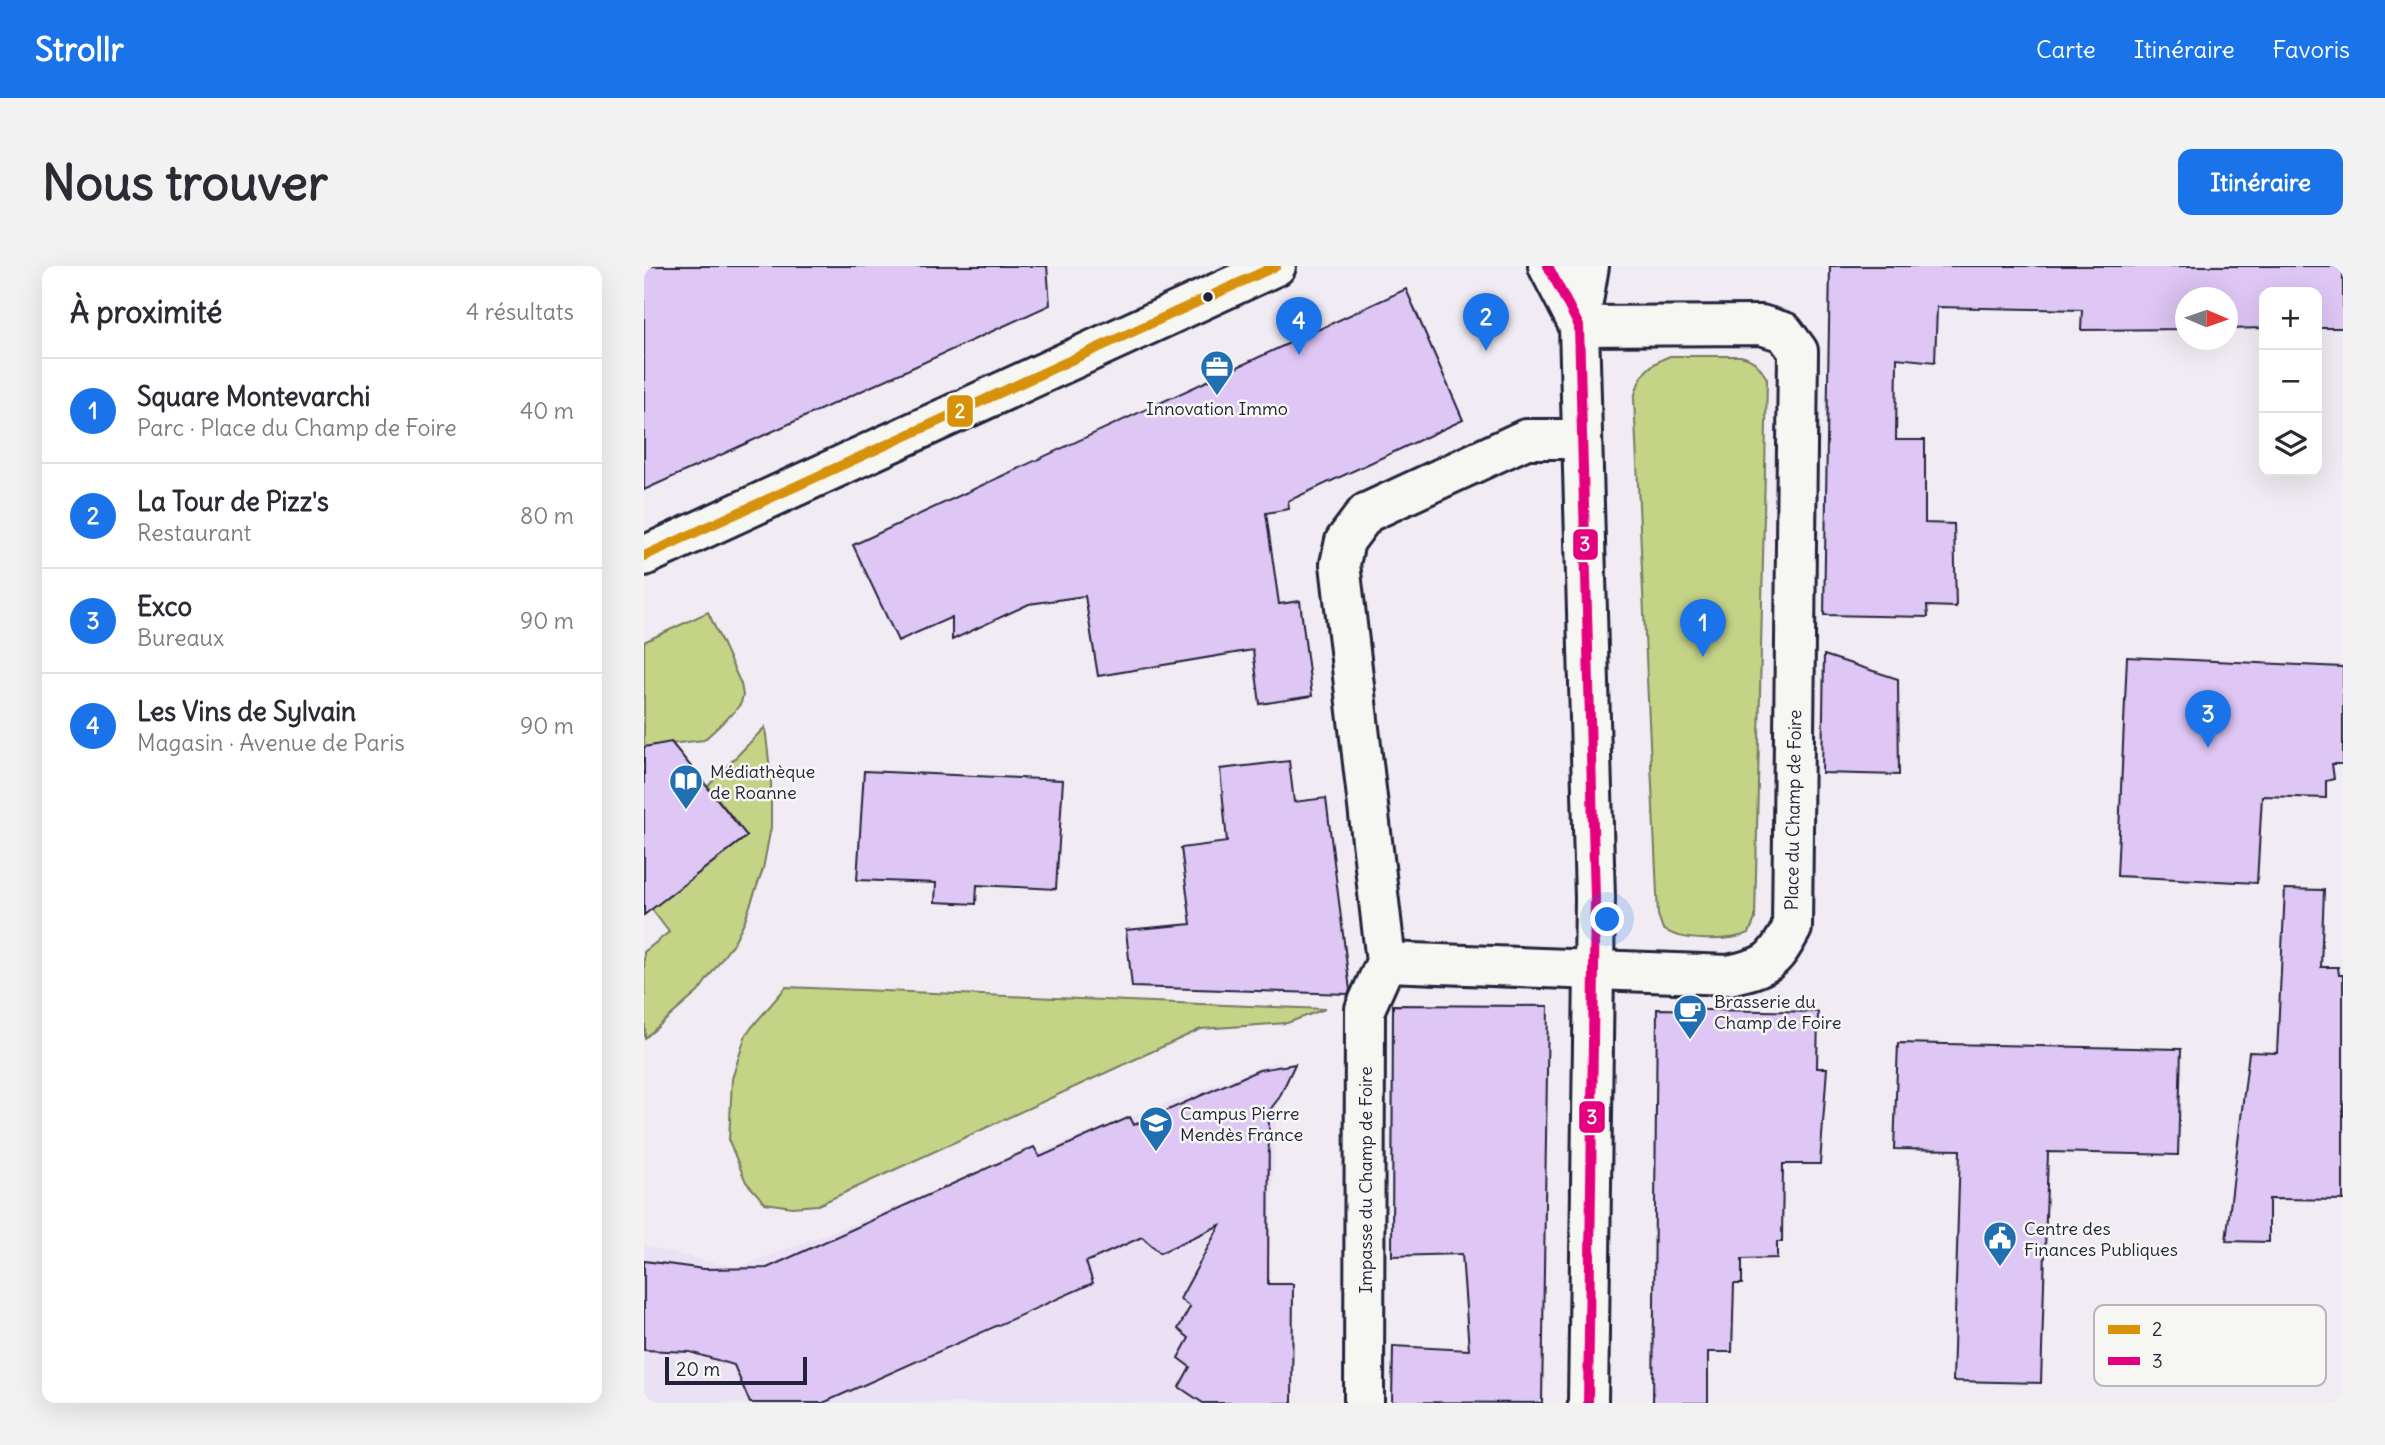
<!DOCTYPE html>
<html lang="fr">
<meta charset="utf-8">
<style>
:root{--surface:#fff;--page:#f2f2f3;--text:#2b2b33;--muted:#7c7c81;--line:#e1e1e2;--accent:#1a73e8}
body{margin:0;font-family:Delius,sans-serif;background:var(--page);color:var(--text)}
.controls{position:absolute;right:21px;top:21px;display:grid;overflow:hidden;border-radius:14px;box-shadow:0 7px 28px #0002}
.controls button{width:63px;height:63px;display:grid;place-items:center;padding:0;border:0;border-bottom:2px solid var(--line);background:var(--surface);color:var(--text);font:35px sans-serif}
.compass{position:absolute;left:1531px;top:21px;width:63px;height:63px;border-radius:50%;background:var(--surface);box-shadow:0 7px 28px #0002;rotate:92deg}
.scale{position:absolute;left:21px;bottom:18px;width:142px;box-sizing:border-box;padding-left:7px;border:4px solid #22223b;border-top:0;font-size:19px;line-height:24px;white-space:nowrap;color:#22223b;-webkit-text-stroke:5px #f6f6f2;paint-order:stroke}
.you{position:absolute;left:964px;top:654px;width:24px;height:24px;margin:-18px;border:5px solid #fff;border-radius:50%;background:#1a73e8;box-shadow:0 0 0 10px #1a73e833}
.badge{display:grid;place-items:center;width:46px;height:46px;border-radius:50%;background:var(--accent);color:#fff;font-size:23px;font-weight:700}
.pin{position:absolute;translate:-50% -58px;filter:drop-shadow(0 2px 4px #0008)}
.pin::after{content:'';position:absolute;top:37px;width:24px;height:21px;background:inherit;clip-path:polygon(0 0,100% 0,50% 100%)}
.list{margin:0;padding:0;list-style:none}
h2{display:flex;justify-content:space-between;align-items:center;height:91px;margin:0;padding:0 28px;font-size:30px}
h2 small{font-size:23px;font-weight:400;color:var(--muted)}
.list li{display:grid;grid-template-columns:46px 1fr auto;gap:21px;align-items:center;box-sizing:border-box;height:105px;padding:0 28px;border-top:2px solid var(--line)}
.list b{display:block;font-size:26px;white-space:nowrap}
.list p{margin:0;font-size:23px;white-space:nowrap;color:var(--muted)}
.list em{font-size:23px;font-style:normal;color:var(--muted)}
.icon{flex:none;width:38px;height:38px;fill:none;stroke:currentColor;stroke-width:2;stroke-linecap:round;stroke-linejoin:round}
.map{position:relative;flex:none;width:1699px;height:1137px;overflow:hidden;border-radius:14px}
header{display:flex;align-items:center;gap:42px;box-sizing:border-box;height:98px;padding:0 35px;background:var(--accent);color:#fff}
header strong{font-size:33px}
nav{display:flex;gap:38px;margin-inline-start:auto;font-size:24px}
.intro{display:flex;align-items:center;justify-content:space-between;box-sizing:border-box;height:168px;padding:0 42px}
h1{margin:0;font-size:49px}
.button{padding:18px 32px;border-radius:14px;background:var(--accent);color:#fff;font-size:24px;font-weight:700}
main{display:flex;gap:42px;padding:0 42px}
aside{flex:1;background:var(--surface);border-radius:14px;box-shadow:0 7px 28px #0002}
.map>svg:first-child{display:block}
</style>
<header>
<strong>Strollr</strong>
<nav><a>Carte</a><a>Itinéraire</a><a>Favoris</a></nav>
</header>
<div class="intro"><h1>Nous trouver</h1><a class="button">Itinéraire</a></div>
<main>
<aside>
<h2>À proximité<small>4 résultats</small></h2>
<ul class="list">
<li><span class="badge">1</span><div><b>Square Montevarchi</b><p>Parc · Place du Champ de Foire</p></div><em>40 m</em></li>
<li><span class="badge">2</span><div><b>La Tour de Pizz's</b><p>Restaurant</p></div><em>80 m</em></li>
<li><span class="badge">3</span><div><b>Exco</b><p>Bureaux</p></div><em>90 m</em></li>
<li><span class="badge">4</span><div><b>Les Vins de Sylvain</b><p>Magasin · Avenue de Paris</p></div><em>90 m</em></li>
</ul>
</aside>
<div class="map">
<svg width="1699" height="1137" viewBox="0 0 1699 1137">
<rect width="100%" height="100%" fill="#f1ecf3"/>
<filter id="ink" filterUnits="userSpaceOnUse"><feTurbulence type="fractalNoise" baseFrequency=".0143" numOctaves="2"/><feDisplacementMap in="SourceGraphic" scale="14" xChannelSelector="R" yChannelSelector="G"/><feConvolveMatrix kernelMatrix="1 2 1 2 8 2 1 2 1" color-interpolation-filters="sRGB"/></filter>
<g filter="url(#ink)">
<path fill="#ebe1f4" d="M635 794 624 1017 649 1018 648 1137H0V980L93 1002Z"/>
<path fill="#c5d387" stroke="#747a61" stroke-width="2" d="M1026 90H1096C1111 93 1116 101 1123 113L1111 653 1105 667C1084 676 1038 676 1019 663L1014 649 990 132C996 108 1003 99 1026 90Z
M64 346 97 418 99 429 97 437 90 446 60 474 0 481V376Z
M121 461 127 512V561L119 603 101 654 90 676 54 726 1 772 0 686 25 666 0 633 25 630 103 570 64 520Z
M142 721 681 743 643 757 557 763 174 939 148 941 121 937 102 916 85 875 88 813 102 768Z"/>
<path fill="#dec6f5" stroke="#22223b" stroke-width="2" d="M0 0H403L406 39 0 224Z
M1186 0H1699V62H1673V26H1620V62L1584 63V32H1542V63L1437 64 1438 44 1293 41 1291 96 1253 92 1252 174H1281V257L1310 258 1312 341 1283 340 1284 351 1180 349Z
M762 23 819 154 644 235 645 243 622 247 635 338 656 335 668 430 616 438 609 384 454 410 441 330 385 338 308 374V351L254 375 209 279Z
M1180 389 1254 413 1255 509 1178 507Z
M1483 391 1699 401V498H1688L1690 513 1682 515V532L1618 530 1613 617 1473 610Z
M27 476 103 570 0 649V481Z
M645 495 650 536 682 532 706 724 704 728 488 721 482 664 547 658 537 582 583 576 576 503Z
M220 505 419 514 412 623 333 619 332 638 291 636 292 617 213 614Z
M1641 623 1680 624 1677 701H1694L1695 709H1699V934L1625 933V976L1582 975 1605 786 1633 787Z
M749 739 904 740 898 1137 748 1136 749 1080 825 1084 818 988 748 990Z
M1013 743 1174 746 1173 802H1183L1176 898H1139L1138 976H1133V992L1098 993V1018H1090L1088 1086H1064V1137H1009Z
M1254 777 1537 783 1534 889 1404 886 1397 1117 1309 1115 1316 884 1250 883Z
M651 798 635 832 625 845 624 1018H649L648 1137H559L535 1121 546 1101 534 1092 545 1072 534 1063 546 1041 536 1033 576 959 516 987 498 971 442 996 449 1017 179 1137H106L90 1099 46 1086 0 1084V995L60 1003 123 1002 390 881 396 891 486 851 490 859 615 804Z"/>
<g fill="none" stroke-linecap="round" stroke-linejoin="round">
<g stroke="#22223b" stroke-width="44">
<path id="minor" d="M935 60 1117 59 1140 66 1154 85 1148 662C1129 697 1124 700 1085 709L742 696 696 298 701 275 722 247 882 173H937
M720 1137 721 743 742 696"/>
</g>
<g stroke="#22223b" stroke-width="44">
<path id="major" d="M904 0 935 60 951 632 944 1137
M935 60 945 0
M0 290 632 0"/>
</g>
<use href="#minor" stroke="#f6f6f2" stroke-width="38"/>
<use href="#major" stroke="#f6f6f2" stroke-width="38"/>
<g stroke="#f6f6f2" stroke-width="16">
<path id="bus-1" d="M0 290 632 0"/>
</g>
<g stroke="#f6f6f2" stroke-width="16">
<path id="bus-2" d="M904 0 935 60 951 632 944 1137"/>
</g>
<use href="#bus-1" stroke="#d79209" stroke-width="10"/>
<use href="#bus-2" stroke="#e5007d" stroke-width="10"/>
</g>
</g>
<defs>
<g id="office-pin" transform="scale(1.75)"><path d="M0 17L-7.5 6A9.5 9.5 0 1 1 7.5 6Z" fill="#1f6fb2" stroke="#f6f6f2"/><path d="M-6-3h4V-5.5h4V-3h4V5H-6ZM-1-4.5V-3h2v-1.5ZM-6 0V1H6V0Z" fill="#fff"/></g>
<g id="library-pin" transform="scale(1.75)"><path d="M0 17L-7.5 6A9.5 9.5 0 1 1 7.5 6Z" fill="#1f6fb2" stroke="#f6f6f2"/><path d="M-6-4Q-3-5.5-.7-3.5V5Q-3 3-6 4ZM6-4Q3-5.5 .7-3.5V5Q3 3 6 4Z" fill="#fff"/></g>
<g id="cafe-pin" transform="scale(1.75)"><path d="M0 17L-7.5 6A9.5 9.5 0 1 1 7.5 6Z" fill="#1f6fb2" stroke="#f6f6f2"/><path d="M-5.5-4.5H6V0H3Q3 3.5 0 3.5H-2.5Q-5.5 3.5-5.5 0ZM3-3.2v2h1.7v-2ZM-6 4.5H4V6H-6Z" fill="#fff"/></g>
<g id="university-pin" transform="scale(1.75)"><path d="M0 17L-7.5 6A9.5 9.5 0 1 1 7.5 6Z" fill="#1f6fb2" stroke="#f6f6f2"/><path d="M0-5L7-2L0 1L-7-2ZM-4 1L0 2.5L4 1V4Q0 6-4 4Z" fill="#fff"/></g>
<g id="civic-pin" transform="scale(1.75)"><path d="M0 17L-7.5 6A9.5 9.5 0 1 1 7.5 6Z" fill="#1f6fb2" stroke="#f6f6f2"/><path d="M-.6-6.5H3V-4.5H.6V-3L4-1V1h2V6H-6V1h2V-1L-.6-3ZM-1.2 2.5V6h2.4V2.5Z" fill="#fff"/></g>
</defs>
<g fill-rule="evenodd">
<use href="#office-pin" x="573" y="101"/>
<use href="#library-pin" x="42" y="515"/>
<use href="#cafe-pin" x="1046" y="745"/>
<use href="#university-pin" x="512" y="857"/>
<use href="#civic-pin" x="1356" y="972"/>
</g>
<circle fill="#22223b" stroke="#f6f6f2" stroke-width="2.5" cx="564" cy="31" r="6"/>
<g text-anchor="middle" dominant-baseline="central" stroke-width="5" stroke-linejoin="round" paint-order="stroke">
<g font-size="18" fill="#22223b" stroke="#f6f6f2" text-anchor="start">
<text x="573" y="142" text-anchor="middle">Innovation Immo</text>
<text x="66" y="505">Médiathèque<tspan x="66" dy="21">de Roanne</tspan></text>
<text x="1070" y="735">Brasserie du<tspan x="1070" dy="21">Champ de Foire</tspan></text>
<text x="536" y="847">Campus Pierre<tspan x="536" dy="21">Mendès France</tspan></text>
<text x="1380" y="962">Centre des<tspan x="1380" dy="21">Finances Publiques</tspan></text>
</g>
<g font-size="18" fill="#22223b" stroke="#f6f6f2">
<text transform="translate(1149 544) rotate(-89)">Place du Champ de Foire</text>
<text transform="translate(721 914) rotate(-90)">Impasse du Champ de Foire</text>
</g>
</g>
<rect x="1450" y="1039" width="232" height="81" rx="10" fill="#f6f6f2" stroke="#b6b6bb" stroke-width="2"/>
<rect x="1464" y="1059" width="32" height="9" fill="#d79209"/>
<rect x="1464" y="1091" width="32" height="8" fill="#e5007d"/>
<g font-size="19" fill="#22223b">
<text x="1508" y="1070">2</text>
<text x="1508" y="1102">3</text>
</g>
<g stroke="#f6f6f2" stroke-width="2.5">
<rect x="302" y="128" width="28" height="34" rx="7" fill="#d79209"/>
<rect x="928" y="262" width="27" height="33" rx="7" fill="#e5007d"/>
<rect x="934" y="834" width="28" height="34" rx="7" fill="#e5007d"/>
</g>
<g font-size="19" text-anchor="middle" font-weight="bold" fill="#fff">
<text x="316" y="152">2</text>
<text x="941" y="285">3</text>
<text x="948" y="858">3</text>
</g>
</svg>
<div class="controls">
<button>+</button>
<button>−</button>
<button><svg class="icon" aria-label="layers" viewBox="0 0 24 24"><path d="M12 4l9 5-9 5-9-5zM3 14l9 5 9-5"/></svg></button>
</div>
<svg class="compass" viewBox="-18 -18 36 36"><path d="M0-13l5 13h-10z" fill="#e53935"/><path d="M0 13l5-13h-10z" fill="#7c7c81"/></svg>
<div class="scale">20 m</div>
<div class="you"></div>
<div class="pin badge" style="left:1059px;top:391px">1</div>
<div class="pin badge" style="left:842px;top:85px">2</div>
<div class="pin badge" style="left:1564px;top:482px">3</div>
<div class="pin badge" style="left:655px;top:89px">4</div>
</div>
</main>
